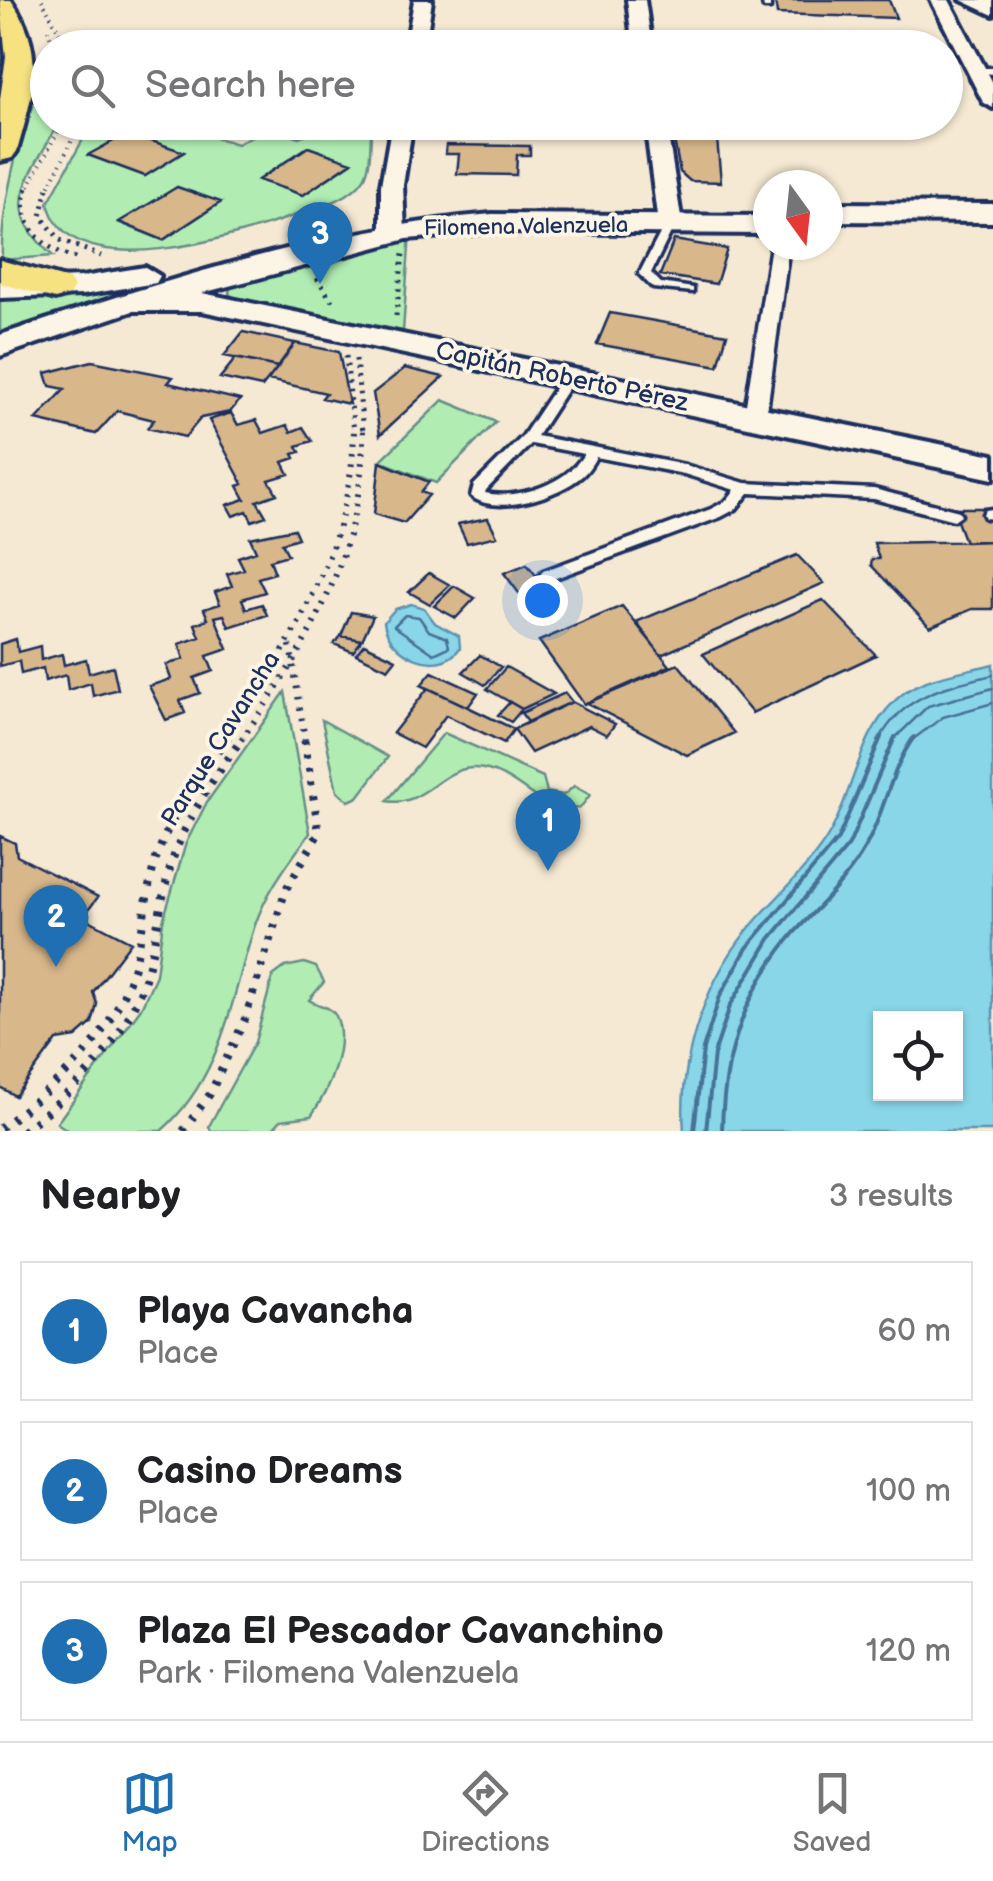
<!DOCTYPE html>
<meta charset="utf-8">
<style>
:root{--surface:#fff;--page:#f6f6f6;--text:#202124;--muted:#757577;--line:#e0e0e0;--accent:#1f6fb2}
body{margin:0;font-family:"Balsamiq Sans",sans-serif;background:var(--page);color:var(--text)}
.controls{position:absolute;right:30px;bottom:30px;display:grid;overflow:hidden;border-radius:0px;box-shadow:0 2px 8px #0004}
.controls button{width:90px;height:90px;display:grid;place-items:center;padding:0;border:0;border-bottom:2px solid var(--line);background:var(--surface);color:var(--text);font:50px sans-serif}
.compass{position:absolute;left:753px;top:170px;width:90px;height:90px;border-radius:50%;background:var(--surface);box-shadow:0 2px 8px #0004;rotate:165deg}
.you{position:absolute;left:542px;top:600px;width:35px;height:35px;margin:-25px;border:8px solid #fff;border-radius:50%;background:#1a73e8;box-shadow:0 0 0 15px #1a73e833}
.badge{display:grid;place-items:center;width:65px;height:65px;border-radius:50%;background:var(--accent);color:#fff;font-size:32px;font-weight:700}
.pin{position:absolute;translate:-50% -82px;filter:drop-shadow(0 2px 5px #0008)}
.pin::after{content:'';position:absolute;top:52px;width:35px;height:30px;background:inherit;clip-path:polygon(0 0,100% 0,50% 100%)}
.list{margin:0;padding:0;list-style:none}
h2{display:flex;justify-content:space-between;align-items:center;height:130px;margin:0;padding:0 40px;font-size:42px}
h2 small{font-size:32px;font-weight:400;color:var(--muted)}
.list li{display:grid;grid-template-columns:65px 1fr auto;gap:30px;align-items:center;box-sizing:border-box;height:140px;margin:0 20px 20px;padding:0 20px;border:2px solid var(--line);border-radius:0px}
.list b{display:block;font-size:38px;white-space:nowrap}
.list p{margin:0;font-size:32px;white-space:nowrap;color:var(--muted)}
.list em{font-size:32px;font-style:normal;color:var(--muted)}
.icon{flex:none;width:55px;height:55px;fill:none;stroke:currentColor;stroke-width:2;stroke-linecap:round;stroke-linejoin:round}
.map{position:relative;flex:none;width:993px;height:1131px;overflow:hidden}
.search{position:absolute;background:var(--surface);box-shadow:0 2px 8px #0004;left:30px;right:30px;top:30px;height:110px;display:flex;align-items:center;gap:25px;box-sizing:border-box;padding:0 35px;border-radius:55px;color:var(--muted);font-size:38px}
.sheet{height:610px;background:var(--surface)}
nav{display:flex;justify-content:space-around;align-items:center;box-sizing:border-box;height:140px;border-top:2px solid var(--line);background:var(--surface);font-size:28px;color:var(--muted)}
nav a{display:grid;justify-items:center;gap:5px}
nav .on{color:var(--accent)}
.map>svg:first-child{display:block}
</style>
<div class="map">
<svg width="993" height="1131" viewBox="0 0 993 1131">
<rect width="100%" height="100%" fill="#f5e9d3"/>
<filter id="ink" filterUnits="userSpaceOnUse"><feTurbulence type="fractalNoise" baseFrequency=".01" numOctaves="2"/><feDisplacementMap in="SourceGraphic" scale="20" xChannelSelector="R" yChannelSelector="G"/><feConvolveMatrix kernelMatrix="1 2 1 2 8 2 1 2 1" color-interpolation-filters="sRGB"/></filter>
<g filter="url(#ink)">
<path fill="#b1edb2" stroke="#668e88" stroke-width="2.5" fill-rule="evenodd" d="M47 86 48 122 57 123 56 128C25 183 0 209 53 256L2 260C0 203 19 153 28 98Z
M92 123H167L237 144 267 128 299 137 333 123 371 134C370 148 371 169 363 180 349 200 318 207 296 215 242 235 69 290 48 203ZM128 133 183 152 145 176 90 156ZM308 147 351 163 303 195 259 180ZM177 187 220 203 163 240 120 223Z
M410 233 403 331 236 299 229 294 230 287 238 281Z
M113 289 116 296 0 333V297Z
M443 400 496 422 436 483 380 461Z
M285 692 310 833C289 862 267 890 255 925 231 998 223 1077 161 1131H69L57 1123 141 1008 156 975 163 921 186 843 207 802Z
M322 720 388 757 358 797 349 801 337 791Z
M444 733 543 777 547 792 564 795 574 786 590 795 580 808 555 810C529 796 504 767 472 768 440 769 422 808 387 801Z
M304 963 316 967 324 982 309 1000C318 1006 331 1006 336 1016 349 1045 328 1092 311 1116L281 1120 271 1131H211L209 1126 255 1042 273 976 285 967Z"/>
<path fill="#89d6e9" stroke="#5d93b1" stroke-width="2.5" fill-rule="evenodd" d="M411 604 424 608 435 623 459 636 460 648C439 678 388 655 384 622L395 609Z
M993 664V1131H684C678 1057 707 974 757 919 781 893 814 862 831 831 856 785 860 726 905 692 927 676 967 671 993 664ZM956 1018V1094H880V1018Z"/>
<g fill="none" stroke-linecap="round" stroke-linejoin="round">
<path stroke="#477296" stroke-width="2.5" d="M405 615 419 617 429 631 447 638 449 647 434 654 394 626Z
M879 740C904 694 946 686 993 675
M893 740 928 706 993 688
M912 740 943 717 993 703"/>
<path stroke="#477296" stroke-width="4" d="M694 1131 703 1049 720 996 747 948 838 839 881 737
M706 1131 714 1054 730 1006 770 939 849 845 895 737
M722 1131C723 1056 745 989 794 933 817 908 842 885 860 856 884 819 888 773 914 737"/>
</g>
<path fill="#d8b78b" stroke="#1b2f5e" stroke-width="2.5" d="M775 0H889L896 18 777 14Z
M128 133 184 152 145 176 88 155Z
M673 134 717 139 721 182 690 181 680 172Z
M446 145 530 146V155H517L516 175 457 174 459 154H445Z
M308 147 352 162 303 195 258 180Z
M177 187 221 202 163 240 119 222Z
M674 240 727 249 716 284 660 275Z
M610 313 727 334 718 366 597 344Z
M243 332 295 343 278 367 224 356Z
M295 343 339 352 349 404 322 398 326 393 268 380Z
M236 358 278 367 262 387 220 378Z
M92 361 173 377 168 383 240 400 230 412 201 418 185 437 147 428 154 420 117 411 96 434 36 420 65 389 50 386 46 373Z
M405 368 443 377 380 435 373 393Z
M231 413 238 425 256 420 263 433 287 425 291 432 303 427 312 441 297 446 300 452 293 454 295 458 283 462 289 474 269 480 277 494 257 501 266 516 252 521 247 511 233 516 227 505 245 499 238 486 243 484 209 420Z
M380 462 429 482 421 492 429 495 404 523 374 514Z
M952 508H986L993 522V541L965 542Z
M488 518 497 536 467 543 458 524Z
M294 529 298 538 282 543 288 555 270 560 275 573 258 578 265 592 242 599 246 609 262 604 267 615 229 627 224 615 215 617 228 649 207 656 213 671 194 678 200 693 180 700 185 713 166 720 149 686 171 679 166 665 184 659 179 644 200 637 195 624 208 619 204 609 220 604 215 592 232 586 227 574 244 569 238 557 256 551 250 538Z
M993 541V609H972L930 627 871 565 872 559H879L874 543Z
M797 555 824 583 661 655 636 622Z
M527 564 560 606 536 616 504 573Z
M429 573 450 585 430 604 409 592Z
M454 586 475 598 456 618 434 606Z
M823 600 876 655 752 713 703 654Z
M622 606 670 666 584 704 539 641Z
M351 612 373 616 362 640 341 636Z
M341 636 362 640 353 652 334 644Z
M16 639 18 652 40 646 41 660 62 654 64 665 86 659 89 673 113 666 118 689 93 696 91 683 68 690 66 675 45 681 43 668 21 674 19 661 0 666V644Z
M364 644 396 659 388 669 356 654Z
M480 655 501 667 485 685 463 672Z
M678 664 734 733 687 755 587 703Z
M506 667 554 694 522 709 487 689Z
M432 672 478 693 468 707 421 685Z
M428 688 468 707 514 729 504 743 446 715 422 748 393 733Z
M565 693 572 702 528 722 521 713Z
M510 702 522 709 511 722 498 715Z
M572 702 615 724 607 735 589 726 531 753 514 729Z
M0 836 15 843 17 856 98 897 83 917 131 942 93 992 97 1004 92 1023 76 1037 57 1040 15 1096 0 1087Z"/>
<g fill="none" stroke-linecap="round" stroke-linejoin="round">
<g stroke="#1b2f5e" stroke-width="7">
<path id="service" d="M762 0H770V8H764Z
M974 68H993V74L974 72Z
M670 221 675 224 651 273 661 283 693 288V292L653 288 639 274 665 224Z
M568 375 574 379 537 436 685 465 745 483 874 489 959 511 961 515 954 520 874 499 749 493 736 509 721 517 553 579H543L540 575 543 571 711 509 726 501 735 490 684 474 596 457C592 464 588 471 582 476 559 496 496 517 471 496L474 485 523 436 563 376ZM531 444 584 454C566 484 519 500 485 493L486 490Z
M993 509V519L985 518 983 514 985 510Z"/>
</g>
<g stroke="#1b2f5e" stroke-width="7">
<path id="pedestrian" d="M771 245H789L766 418 755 425 744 418Z"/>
</g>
<g stroke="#1b2f5e" stroke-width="8">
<path id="minor" d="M414 0H432L425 48H406Z
M627 0H645L652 48H633Z
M931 0H949L993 83V108L983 102Z
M392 122H413L403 185 405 234 393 241 381 234V185Z
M645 122H666L682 224 678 229 670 231 658 224Z"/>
</g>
<g stroke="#1b2f5e" stroke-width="8">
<path id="tertiary" d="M961 0H993V15Z
M828 203 993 204V222L828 221Z
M492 214 768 216V234L492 232 407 239 202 293 993 455V479L202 311H133L0 356V335C159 282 325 228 492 214Z
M145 267 160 276 156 283 82 295 0 298V280L82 277Z"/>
</g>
<g stroke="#1b2f5e" stroke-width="8">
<path id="primary" d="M0 0H11C47 51 33 95 17 151L12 158 0 161V99L6 57Z
M0 260 69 279 74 287 69 295 55 299 0 283Z"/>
</g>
<path stroke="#1b2f5e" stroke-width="4" stroke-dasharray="1 5" stroke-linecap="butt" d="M42 0 68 48
M48 30 54 48
M26 191 63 122
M47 191 81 122"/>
<path stroke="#1b2f5e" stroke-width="5" stroke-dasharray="2.5 6" stroke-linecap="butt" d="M27 188C16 224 43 250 76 258
M48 188 41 216 60 240 101 256
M317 278 332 301
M396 316 403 254
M346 356 354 432
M356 359 363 432"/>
<path stroke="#1b2f5e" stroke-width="6" stroke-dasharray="2.5 8" stroke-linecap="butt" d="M290 645 305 740
M226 740C290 644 352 548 354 430
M241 740C309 644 364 550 363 430"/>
<path stroke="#1b2f5e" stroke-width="8" stroke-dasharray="4 10" stroke-linecap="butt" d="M0 1128C59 1084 117 1034 136 959 145 922 146 883 160 848 175 807 204 773 228 737
M23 1131C77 1089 129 1038 148 969 158 930 162 888 176 850 192 809 218 773 243 737
M183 1131 210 1094 245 1019 286 889 319 833 304 737"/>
<use href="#service" fill="#fcf5e5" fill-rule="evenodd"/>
<use href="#pedestrian" fill="#fcf5e5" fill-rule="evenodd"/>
<use href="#minor" fill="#fcf5e5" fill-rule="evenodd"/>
<use href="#tertiary" fill="#fcf5e5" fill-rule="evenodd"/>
<use href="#primary" fill="#f7e281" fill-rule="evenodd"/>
</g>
</g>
<g text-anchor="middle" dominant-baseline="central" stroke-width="8" stroke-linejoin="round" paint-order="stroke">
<g font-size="22" fill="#1b2f5e" stroke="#fcf5e5">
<text transform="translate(526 227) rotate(-1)">Filomena Valenzuela</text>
</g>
<g font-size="25" fill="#1b2f5e" stroke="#fcf5e5">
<text transform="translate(562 377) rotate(12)">Capitán Roberto Pérez</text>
<text transform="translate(221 739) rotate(-58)">Parque Cavancha</text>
</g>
</g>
</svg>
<div class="controls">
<button><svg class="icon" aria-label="locate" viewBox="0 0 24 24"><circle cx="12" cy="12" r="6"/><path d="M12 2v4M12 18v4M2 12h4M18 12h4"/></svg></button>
</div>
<svg class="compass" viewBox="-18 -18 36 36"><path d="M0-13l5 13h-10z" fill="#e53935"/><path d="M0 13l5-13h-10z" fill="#757577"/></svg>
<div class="you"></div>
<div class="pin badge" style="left:548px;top:871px">1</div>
<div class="pin badge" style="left:56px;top:967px">2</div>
<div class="pin badge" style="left:320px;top:284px">3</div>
<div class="search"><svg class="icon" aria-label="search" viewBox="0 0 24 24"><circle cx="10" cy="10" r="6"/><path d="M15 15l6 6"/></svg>Search here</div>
</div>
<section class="sheet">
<h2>Nearby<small>3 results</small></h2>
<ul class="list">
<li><span class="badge">1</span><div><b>Playa Cavancha</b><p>Place</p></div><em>60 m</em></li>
<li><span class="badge">2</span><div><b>Casino Dreams</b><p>Place</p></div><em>100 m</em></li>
<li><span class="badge">3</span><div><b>Plaza El Pescador Cavanchino</b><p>Park · Filomena Valenzuela</p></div><em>120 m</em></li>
</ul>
</section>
<nav>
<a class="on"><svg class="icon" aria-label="map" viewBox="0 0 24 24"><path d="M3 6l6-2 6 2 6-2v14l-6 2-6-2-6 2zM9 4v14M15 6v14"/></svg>Map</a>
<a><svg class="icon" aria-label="directions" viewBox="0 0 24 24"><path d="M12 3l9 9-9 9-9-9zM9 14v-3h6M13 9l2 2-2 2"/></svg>Directions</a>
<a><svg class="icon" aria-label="saved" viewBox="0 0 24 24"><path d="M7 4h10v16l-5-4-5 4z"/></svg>Saved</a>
</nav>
